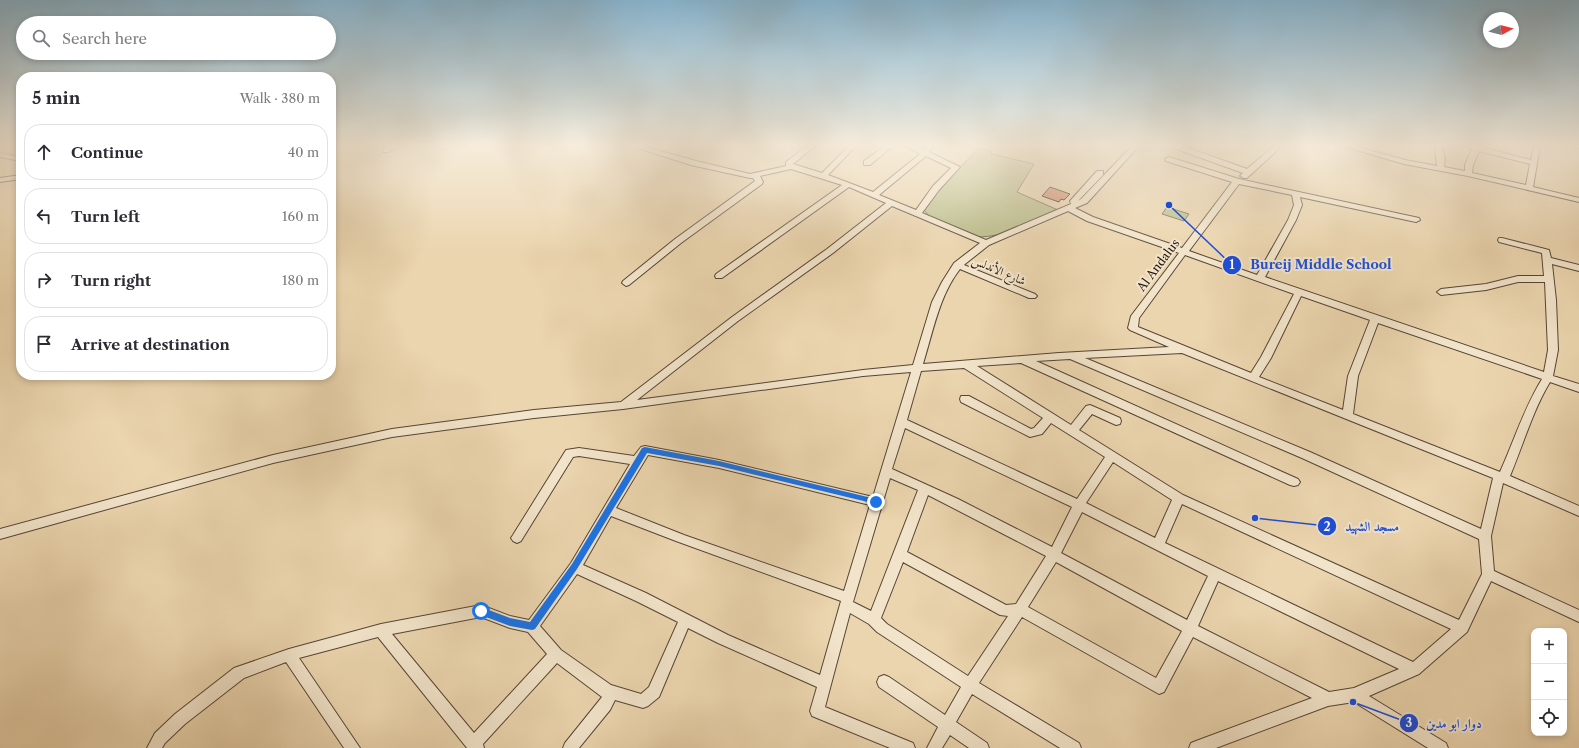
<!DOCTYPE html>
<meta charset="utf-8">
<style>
:root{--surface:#fff;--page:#f7f7f7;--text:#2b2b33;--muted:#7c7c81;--line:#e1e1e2}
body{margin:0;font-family:"Libre Caslon Text",Amiri,serif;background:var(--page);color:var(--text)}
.controls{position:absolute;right:12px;bottom:12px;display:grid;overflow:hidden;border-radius:8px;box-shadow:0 2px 6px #0003}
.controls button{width:36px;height:36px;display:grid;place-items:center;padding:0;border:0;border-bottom:1px solid var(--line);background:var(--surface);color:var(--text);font:20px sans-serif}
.compass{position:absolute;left:1483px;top:12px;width:36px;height:36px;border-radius:50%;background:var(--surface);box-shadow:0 2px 6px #0003;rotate:83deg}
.stop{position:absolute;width:12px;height:12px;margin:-9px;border:3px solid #1a73e8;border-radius:50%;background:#fff}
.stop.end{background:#1a73e8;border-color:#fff;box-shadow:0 1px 4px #0008}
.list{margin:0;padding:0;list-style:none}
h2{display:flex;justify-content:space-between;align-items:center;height:52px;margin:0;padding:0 16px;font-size:17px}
h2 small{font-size:13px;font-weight:400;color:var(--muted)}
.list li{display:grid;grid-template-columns:26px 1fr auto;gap:12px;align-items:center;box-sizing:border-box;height:56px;margin:0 8px 8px;padding:0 8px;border:1px solid var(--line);border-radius:16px}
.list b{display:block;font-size:15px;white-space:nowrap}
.list em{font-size:13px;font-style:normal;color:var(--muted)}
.icon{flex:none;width:22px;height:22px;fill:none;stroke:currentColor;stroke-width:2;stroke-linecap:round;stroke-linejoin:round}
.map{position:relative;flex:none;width:1579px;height:748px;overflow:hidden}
.search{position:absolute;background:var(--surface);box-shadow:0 2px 6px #0003;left:16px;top:16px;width:320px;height:44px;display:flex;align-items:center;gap:10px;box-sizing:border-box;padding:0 14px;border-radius:22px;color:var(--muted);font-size:15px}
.panel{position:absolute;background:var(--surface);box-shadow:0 2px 6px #0003;left:16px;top:72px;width:320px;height:308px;border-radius:16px}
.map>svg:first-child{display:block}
</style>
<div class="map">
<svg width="1579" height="748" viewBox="0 0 1579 748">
<rect width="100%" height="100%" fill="#ebd5ae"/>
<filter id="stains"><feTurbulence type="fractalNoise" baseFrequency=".005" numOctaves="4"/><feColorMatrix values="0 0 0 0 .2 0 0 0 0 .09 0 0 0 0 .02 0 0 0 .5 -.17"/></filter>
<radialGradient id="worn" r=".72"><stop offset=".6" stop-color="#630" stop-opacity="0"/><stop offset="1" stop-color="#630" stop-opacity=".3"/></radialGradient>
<path fill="#b8bd89" stroke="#6e694c" d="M979 148 991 151 992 154 1034 164 1017 192 1058 210C1032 223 1006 237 977 237L929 216 924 210 937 191Z
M1167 207 1189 214 1184 221 1162 214Z"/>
<path fill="#d0896a" stroke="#25150e" d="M1050 187 1070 194 1064 200 1061 199 1059 202 1042 196Z"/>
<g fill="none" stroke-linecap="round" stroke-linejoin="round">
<g stroke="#564536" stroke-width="2">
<path id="minor" d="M389 146H399L389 152H383V148Z
M631 146H642L696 161 750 174 786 166V162L807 146H815L793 164 822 173 849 146H856L828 175 873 192 920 154 906 146H915L924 150 926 146H933L929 152 960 167 939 190 922 213 986 240 1071 204 1070 201 1097 171H1103V175L1078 201 1081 199 1132 146H1139L1087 203 1075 208 1093 217 1182 248 1232 182 1166 161 1165 159 1169 157 1239 179 1419 218 1420 220 1416 222 1300 197 1302 205 1296 220 1265 277 1544 372 1548 350 1545 282H1518L1486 290 1441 295 1437 292 1441 289 1486 284 1518 276H1544L1542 253 1499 242 1498 240 1499 238H1502L1549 250 1551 258 1579 265V271L1552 264 1556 300 1558 350 1553 376 1579 384V392L1550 382C1533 410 1523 445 1510 476L1579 506V516L1503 483 1491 536 1494 571 1579 610V622L1491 581 1467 632 1419 674 1369 696 1446 743 1448 748H1428L1354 702 1328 706 1216 748H1189L1191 743 1196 741 1312 698 1193 637 1164 692 1159 694 1022 617 979 683 1079 743 1081 748H1060L972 694 956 722 987 743 989 748H969L950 735 942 748H927L938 727 879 687 877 682 879 677 884 675 889 677 945 715 961 687 877 632 869 624 850 613 825 707 913 743 915 748H890L812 716 810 711 817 687 718 643 688 628 659 697 648 706 643 708 615 700 610 710 579 748H563L565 743 602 697 557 663 483 744 484 748H467L378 637 299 658 360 748H344L286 662 244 678 185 724 165 743 162 748H147L155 733 175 714 234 668 289 649 381 624 481 605 510 616 529 620 571 563 630 464 579 456 573 457 521 541 517 543 513 541 511 538 513 535 566 450 579 448 634 456 641 447 645 446 719 460 873 497 911 372 863 376 623 409 534 418 392 437 273 463 0 539V529L273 455 392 429 534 410 621 402 732 317 827 249 886 203 849 187 722 278H716L715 276 716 274 842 185 791 169 760 176 763 182 762 184 681 243 629 285 626 286 622 283 623 281 675 239 755 181 753 178H750L691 165ZM926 156 951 168 933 186 916 210 879 195ZM1239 184 1292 195 1294 205 1288 220 1257 275 1189 251ZM892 206 980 243 954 263 942 282 932 302 913 365 863 370 637 400 738 321 833 253ZM1068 211 1087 221 1179 253 1131 316 1128 328 1130 330 1169 347 1059 353 923 364C933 332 939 296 960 269L1029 298H1035L1037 296 1035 294 964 265 965 264 989 245ZM1185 255 1294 294 1261 357 1251 373 1138 327 1139 318ZM1301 296 1370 320 1348 376 1343 410 1259 377 1271 358ZM1378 323 1542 379C1524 408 1514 441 1500 472L1353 414 1358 376ZM1182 353 1493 478 1481 529 1310 452 1085 358ZM1070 359 1302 458 1479 539 1482 574 1459 620 1183 495 1079 430 1092 414 1116 425 1120 424 1121 421 1120 418 1090 405 1086 406 1071 425 977 366 1021 363 1290 485 1294 486 1298 485 1300 482 1298 479 1036 361ZM964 368 1043 418 1034 428 1031 429 969 396H961L960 399 961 402 1030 437 1042 434 1051 423 1105 457 1077 499 907 420 921 371ZM905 428 1072 507 1052 547 958 499 892 469ZM648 455 719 468 870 505 844 591 684 535 616 508ZM1113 462 1172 500 1155 538 1086 503ZM890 478 918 490 871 611 853 602ZM928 495 1046 556 1016 604 1006 605 907 552ZM1182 504 1451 629 1413 662 1165 543ZM1082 512 1208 576 1187 620 1061 553ZM611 516 676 541 841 601 820 675 728 635 646 593 583 565ZM903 562 1000 615 1008 616 968 676 887 624 881 618ZM1056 562 1182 631 1156 678 1028 607ZM577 574 636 601 678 622 649 687 641 694 611 685 561 650 540 626ZM1218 581 1399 669 1354 688 1329 692 1198 626ZM481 617 510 628 528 632 547 654 474 733 392 634Z
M885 146H893L870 165H864V161Z
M1176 146H1183L1247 169 1274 146H1282L1247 178H1244L1240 176 1243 173 1176 149Z
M1343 146H1354L1405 160 1437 166 1435 146H1442L1445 159 1444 167 1465 171V165L1472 149 1466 146H1477L1531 160 1534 146H1540L1533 187 1579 198V202L1468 176 1404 164ZM1479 151 1530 164 1526 185 1472 173 1473 165Z
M1573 146H1579V148H1574Z
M0 153 21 157V161L0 157Z
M21 175V179L0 182V178Z"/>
</g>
<use href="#minor" fill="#f2e4ca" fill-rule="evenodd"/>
</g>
<linearGradient id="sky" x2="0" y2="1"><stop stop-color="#88b6d1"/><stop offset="0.58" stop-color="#f6ecdb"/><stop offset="1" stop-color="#f6ecdb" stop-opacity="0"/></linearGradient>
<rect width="1579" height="251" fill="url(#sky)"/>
<path fill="#1a73e8" d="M645 447 719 461 876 499 880 502 876 504 719 466 647 453 577 569 535 629 532 630 510 626 478 614 476 611 478 608 481 607 510 618 530 622 572 564 642 448Z"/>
<g text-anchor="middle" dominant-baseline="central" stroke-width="4" stroke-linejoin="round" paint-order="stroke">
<g font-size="12" fill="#25150e" stroke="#f2e4ca">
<text transform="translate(1158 265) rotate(-53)">Al Andalus</text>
<text transform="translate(999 270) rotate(23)">شارع الأندلس</text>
</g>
</g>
<path fill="none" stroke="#1d4ed8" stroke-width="1.5" d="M1169 205L1232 265M1255 518L1327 526M1353 702L1409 723"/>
<g fill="#1d4ed8" stroke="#f2e4ca" stroke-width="1.5">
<circle cx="1169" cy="205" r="4"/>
<circle cx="1255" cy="518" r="4"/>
<circle cx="1353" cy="702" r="4"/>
<circle cx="1232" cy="265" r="10"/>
<circle cx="1327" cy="526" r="10"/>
<circle cx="1409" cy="723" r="10"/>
</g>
<g font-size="12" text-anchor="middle" font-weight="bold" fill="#fff">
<text x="1232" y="269">1</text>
<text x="1327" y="531">2</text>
<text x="1409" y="727">3</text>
</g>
<g font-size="13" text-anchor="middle" font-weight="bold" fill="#1d4ed8" stroke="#f2e4ca" stroke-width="4" stroke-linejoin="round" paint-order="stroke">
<text x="1321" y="269">Bureij Middle School</text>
<text x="1372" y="531">مسجد الشهيد</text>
<text x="1454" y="728">دوار ابو مدين</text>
</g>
<rect width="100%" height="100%" filter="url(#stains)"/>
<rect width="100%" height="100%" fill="url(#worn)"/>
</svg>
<div class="controls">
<button>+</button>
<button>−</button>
<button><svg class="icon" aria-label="locate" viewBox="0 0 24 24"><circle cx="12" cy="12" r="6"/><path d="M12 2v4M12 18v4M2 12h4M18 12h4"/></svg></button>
</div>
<svg class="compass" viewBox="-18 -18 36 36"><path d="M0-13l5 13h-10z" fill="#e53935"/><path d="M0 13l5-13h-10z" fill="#7c7c81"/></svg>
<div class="stop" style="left:481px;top:611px"></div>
<div class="stop end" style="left:876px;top:502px"></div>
<div class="search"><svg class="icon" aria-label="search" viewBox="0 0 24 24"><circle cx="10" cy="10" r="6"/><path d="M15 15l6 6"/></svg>Search here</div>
<section class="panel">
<h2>5 min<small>Walk · 380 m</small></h2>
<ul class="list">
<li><svg class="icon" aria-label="ahead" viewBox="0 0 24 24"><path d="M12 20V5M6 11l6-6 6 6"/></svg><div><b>Continue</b></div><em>40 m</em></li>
<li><svg class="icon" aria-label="left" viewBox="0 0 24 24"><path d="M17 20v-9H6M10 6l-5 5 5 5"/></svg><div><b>Turn left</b></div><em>160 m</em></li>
<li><svg class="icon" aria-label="right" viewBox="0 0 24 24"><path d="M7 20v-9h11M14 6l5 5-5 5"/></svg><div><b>Turn right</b></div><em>180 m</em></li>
<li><svg class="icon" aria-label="arrive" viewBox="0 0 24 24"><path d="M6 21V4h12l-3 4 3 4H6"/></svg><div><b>Arrive at destination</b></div></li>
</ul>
</section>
</div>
